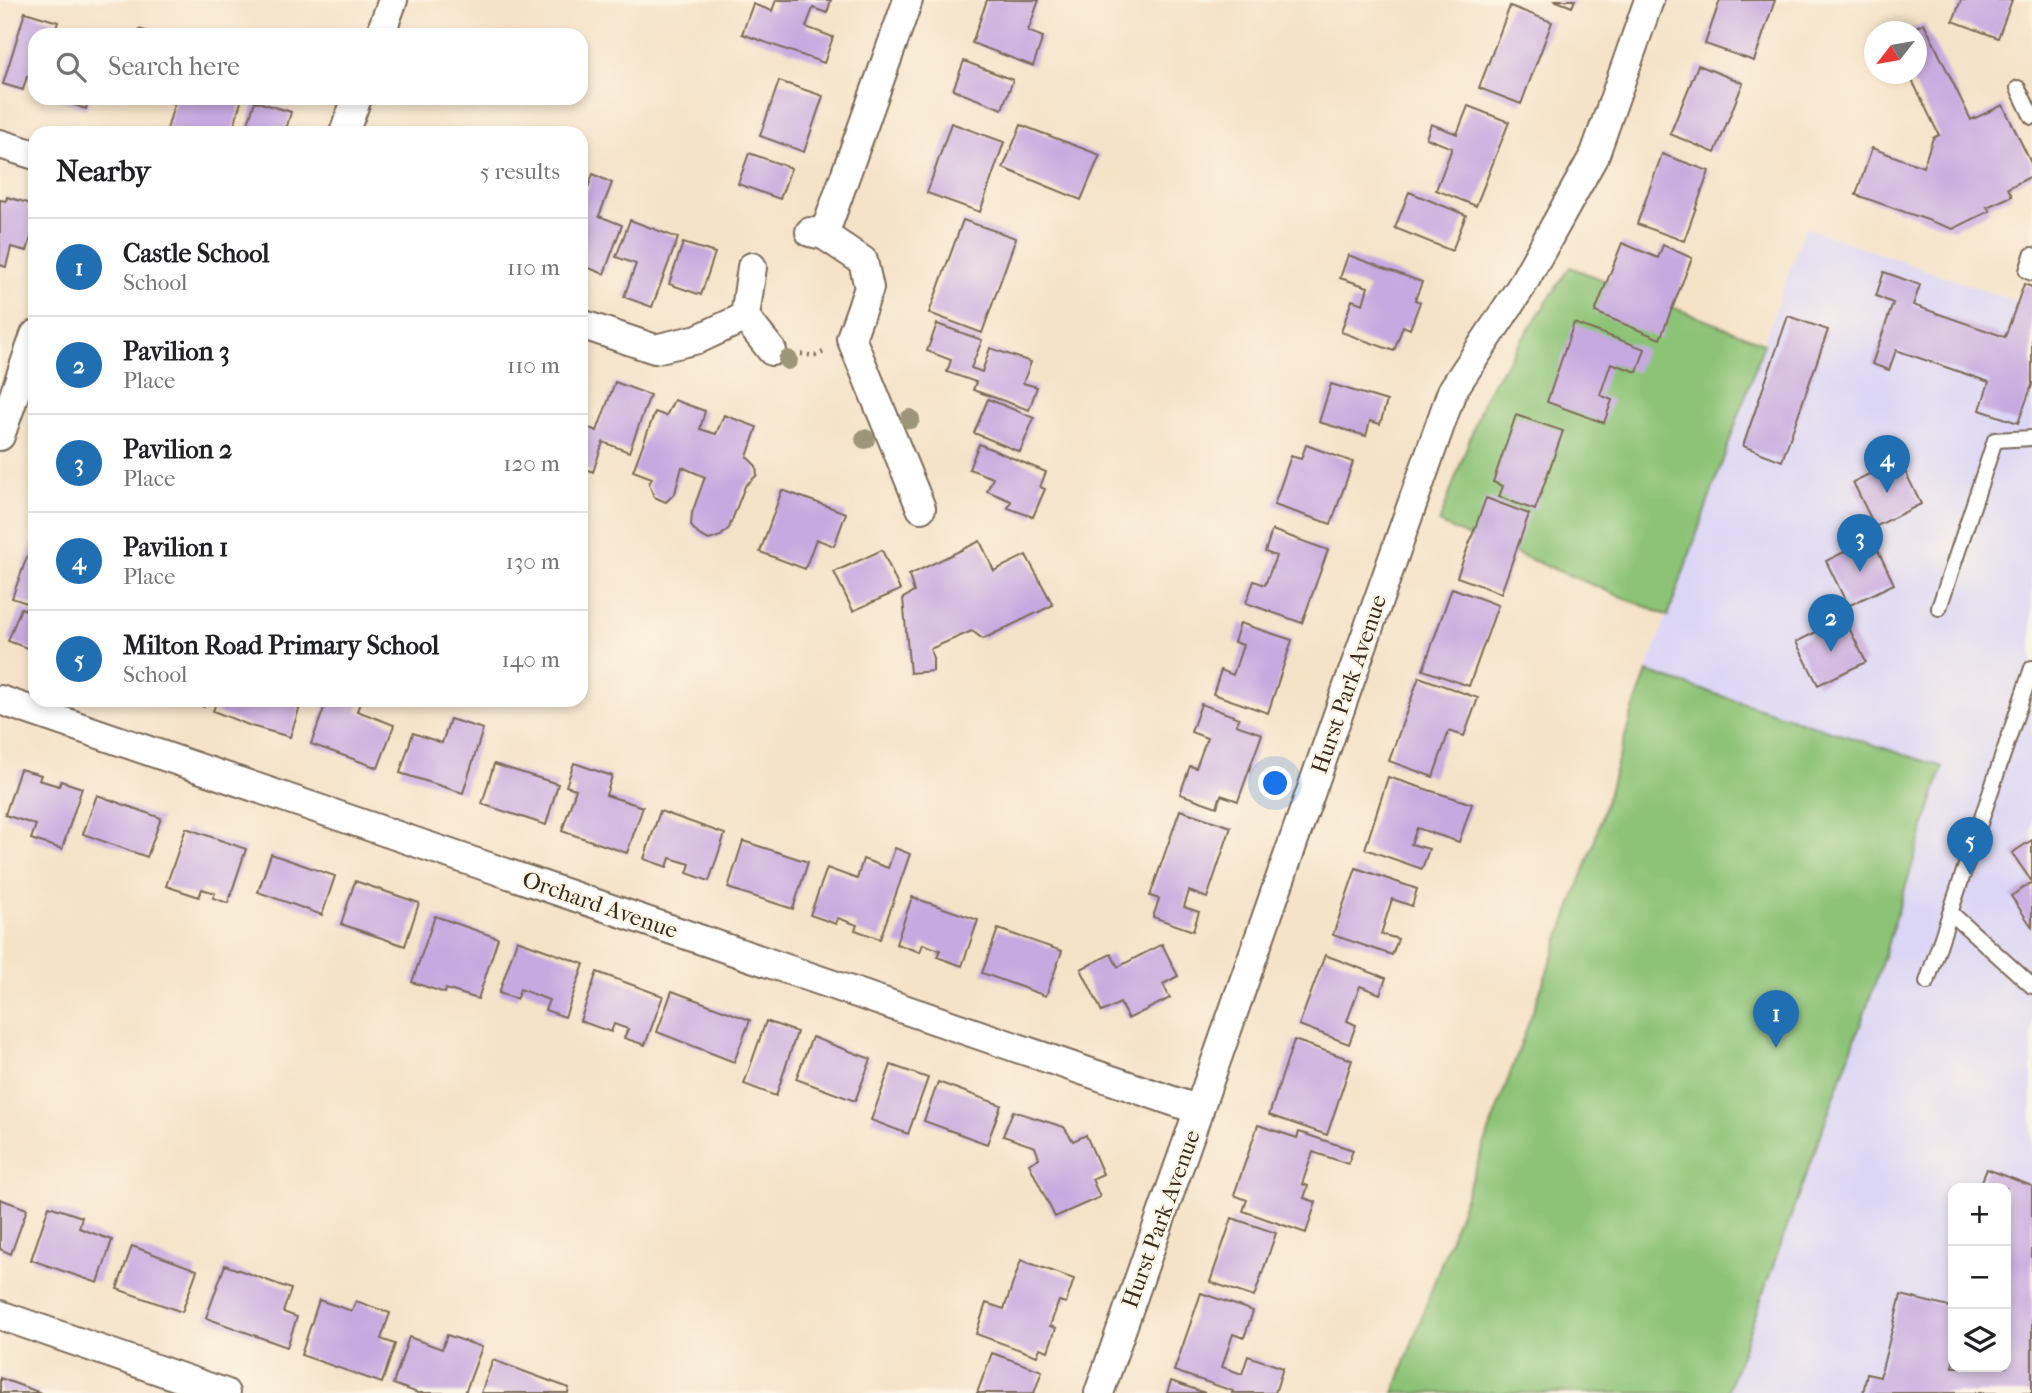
<!DOCTYPE html>
<meta charset="utf-8">
<style>
:root{--surface:#fff;--page:#f6f6f6;--text:#202124;--muted:#757577;--line:#e0e0e0;--accent:#1f6fb2}
body{margin:0;font-family:"IM FELL French Canon",serif;background:var(--page);color:var(--text)}
.controls{position:absolute;right:21px;bottom:21px;display:grid;overflow:hidden;border-radius:14px;box-shadow:0 4px 10px #0003}
.controls button{width:63px;height:63px;display:grid;place-items:center;padding:0;border:0;border-bottom:2px solid var(--line);background:var(--surface);color:var(--text);font:35px sans-serif}
.compass{position:absolute;left:1864px;top:21px;width:63px;height:63px;border-radius:50%;background:var(--surface);box-shadow:0 4px 10px #0003;rotate:239deg}
.you{position:absolute;left:1276px;top:784px;width:24px;height:24px;margin:-18px;border:5px solid #fff;border-radius:50%;background:#1a73e8;box-shadow:0 0 0 10px #1a73e833}
.badge{display:grid;place-items:center;width:46px;height:46px;border-radius:50%;background:var(--accent);color:#fff;font-size:23px;font-weight:700}
.pin{position:absolute;translate:-50% -58px;filter:drop-shadow(0 2px 4px #0008)}
.pin::after{content:'';position:absolute;top:37px;width:24px;height:21px;background:inherit;clip-path:polygon(0 0,100% 0,50% 100%)}
.list{margin:0;padding:0;list-style:none}
h2{display:flex;justify-content:space-between;align-items:center;height:91px;margin:0;padding:0 28px;font-size:30px}
h2 small{font-size:23px;font-weight:400;color:var(--muted)}
.list li{display:grid;grid-template-columns:46px 1fr auto;gap:21px;align-items:center;box-sizing:border-box;height:98px;padding:0 28px;border-top:2px solid var(--line)}
.list b{display:block;font-size:26px;white-space:nowrap}
.list p{margin:0;font-size:23px;white-space:nowrap;color:var(--muted)}
.list em{font-size:23px;font-style:normal;color:var(--muted)}
.icon{flex:none;width:38px;height:38px;fill:none;stroke:currentColor;stroke-width:2;stroke-linecap:round;stroke-linejoin:round}
.map{position:relative;flex:none;width:2032px;height:1393px;overflow:hidden}
.search{position:absolute;background:var(--surface);box-shadow:0 4px 10px #0003;left:28px;top:28px;width:560px;height:77px;display:flex;align-items:center;gap:18px;box-sizing:border-box;padding:0 24px;border-radius:21px;color:var(--muted);font-size:26px}
.panel{position:absolute;background:var(--surface);box-shadow:0 4px 10px #0003;left:28px;top:126px;width:560px;height:581px;border-radius:21px}
.map>svg:first-child{display:block}
</style>
<div class="map">
<svg width="2032" height="1393" viewBox="0 0 2032 1393">
<rect width="100%" height="100%" fill="#fcf5e5"/>
<filter id="ink" filterUnits="userSpaceOnUse"><feTurbulence type="fractalNoise" baseFrequency=".0143" numOctaves="2"/><feDisplacementMap in="SourceGraphic" scale="14" xChannelSelector="R" yChannelSelector="G"/><feConvolveMatrix kernelMatrix="1 2 1 2 8 2 1 2 1" color-interpolation-filters="sRGB"/></filter>
<filter id="wash" filterUnits="userSpaceOnUse"><feTurbulence type="fractalNoise" baseFrequency=".00686" numOctaves="4" result="noise"/><feDisplacementMap in="SourceGraphic" scale="28" xChannelSelector="R" yChannelSelector="G"/><feGaussianBlur stdDeviation="1.57" result="paint"/><feColorMatrix in="noise" values="0 0 0 0 0 0 0 0 0 0 0 0 0 0 0 0 0 1.4 0 .05"/><feComposite in="paint" operator="in"/></filter>
<g filter="url(#wash)">
<rect width="100%" height="100%" fill="#f5e2c7"/>
<path fill="#dcd6f6" fill-rule="evenodd" d="M1805 227 2017 302 2024 284 2032 287V1393H1394L1593 846 1632 713ZM1953 1188H2006V1367H1953Z"/>
<path fill="#8cc376" stroke="#64764a" stroke-width="2" d="M1570 267 1764 343 1668 616 1515 553 1471 538 1439 523 1486 394Z
M1647 672 1943 767 1875 984 1727 1393H1394L1593 846 1632 713Z"/>
<g id="blocks">
<path fill="#c6a9e0" d="M776 0H831L827 13 813 8 806 27 833 37 824 63 742 34 753 4 772 11Z
M987 0H1039L1028 31 1043 37 1033 66 972 43Z
M1554 0H1575L1572 7Z
M1720 0H1775L1754 61 1705 44Z
M1961 0H2012L1998 38 1953 21Z
M1510 6 1552 22 1521 104 1479 88Z
M25 12 58 22 54 35H35V79L27 76 23 90 3 84Z
M1924 23 1971 120 2003 105 2032 165V176L2008 188 2012 196 1987 207 1990 211 1953 229 1856 195 1872 148 1923 167 1933 138 1939 135 1909 74H1916V32H1907Z
M139 29 155 34V35H137Z
M964 61 1013 80 1002 109 953 90Z
M1698 65 1743 83 1715 153 1670 134Z
M779 81 823 96 804 152 760 136Z
M54 98H89L86 109Z
M176 98H242L232 133H166Z
M255 101 291 112 285 133H245Z
M1468 106 1509 122 1476 206 1436 190 1452 148 1426 138 1431 124 1457 134Z
M951 123 1004 142 980 212 927 193Z
M1021 125 1100 155 1081 200 1003 168Z
M749 153 791 168 780 199 738 184Z
M1662 154 1709 171 1684 241 1637 224Z
M593 174 612 183 599 216 622 225 604 274 581 265V207Z
M1409 192 1466 215 1452 251 1395 228Z
M7 197 35 205V234L32 233 27 251 11 247 6 267 0 265V200L6 201Z
M630 220 678 238 652 307 624 297 636 264 616 257Z
M963 220 1016 238 982 333 929 313Z
M683 243 715 253 701 295 669 284Z
M1622 243 1658 258 1663 245 1692 258 1660 339 1595 312Z
M1348 255 1422 282 1415 300 1420 302 1410 329 1403 326 1394 351 1341 332 1352 300 1363 304 1368 287 1340 278Z
M1884 272 1920 285 1913 305 2005 337 2024 284 2032 287V385L2018 423 1980 410 1989 382 1896 350 1889 370 1872 364 1893 303 1876 296Z
M1788 316 1828 330 1782 461 1743 446Z
M1574 323 1645 349 1637 372 1611 363 1600 395 1612 400 1604 423 1547 402Z
M937 324 982 340 971 368 982 372 990 348 1031 362 1023 383 1037 387 1029 410 973 390 976 382 947 372 951 360 927 351Z
M615 382 650 395 629 452 603 442 593 472 581 467V425L597 431Z
M1331 384 1387 401 1380 424 1370 421 1366 436 1319 422Z
M988 399 1034 418 1020 452 974 433Z
M674 400 705 411 700 429 716 434 724 415 757 427 747 457 756 466 757 475 745 486 729 528 721 536 709 540 699 535 691 526 692 513 705 477 682 467 675 493 666 502 654 497 649 484 652 478 633 471 655 412 666 416Z
M1516 415 1563 431 1535 510 1499 497 1503 486 1493 482Z
M979 444 1046 472 1040 487 1045 489 1033 517 1008 508 1011 501 987 491 993 478 969 469Z
M1306 445 1353 462 1331 524 1274 505 1291 456 1301 459Z
M1899 459 1921 504 1875 527 1853 482Z
M782 490 846 513 834 546 816 539 805 569 760 552Z
M1486 498 1529 514 1501 593 1457 577Z
M1272 530 1328 550 1302 623 1246 603 1254 581 1265 585 1276 556 1265 552Z
M35 535V606L12 598Z
M1872 538 1894 584 1848 606 1826 561Z
M980 541 994 571 1026 555 1053 605 983 639 972 631 930 649 933 658V671L910 673 903 598 914 592 909 575Z
M882 550 900 590 853 611 834 572Z
M1452 588 1498 605 1469 686 1423 670Z
M21 608 35 613V651L8 641Z
M1844 618 1866 662 1818 685 1796 642Z
M1240 623 1292 640 1268 713 1213 694 1221 670 1233 675 1243 645 1234 642Z
M1419 677 1478 698 1464 736 1449 731 1433 777 1389 761Z
M185 700H207L204 707Z
M217 700H302L290 737 251 726 213 711Z
M327 700H353L360 703 357 711 394 725 378 768 311 744Z
M1201 704 1239 718 1236 725 1262 734 1238 801 1221 795 1217 807 1180 794 1190 766 1196 768 1207 738 1191 732Z
M450 719 483 729 463 793 400 773 413 733 442 743Z
M574 763 612 776 606 795 643 807 627 853 562 831 576 789 566 786Z
M494 764 558 784 546 825 482 804Z
M20 769 41 775 39 780 59 786 61 781 82 788 62 849 31 839 36 825 5 815Z
M1388 777 1472 804 1459 842 1417 828 1411 844 1429 849 1422 869 1365 849Z
M97 795 161 818 147 857 83 834Z
M1180 810 1231 827 1207 898 1189 891 1184 907 1199 912 1193 931 1153 917 1159 899 1150 896Z
M660 811 725 834 709 881 687 873 690 864 670 858 667 867 644 859Z
M186 828 246 849 228 903 213 898 215 893 202 889 199 897 166 886Z
M2032 840V927L2011 896 2032 882 2012 853Z
M743 841 808 862 793 909 728 888Z
M895 848 910 854 880 939 855 930 857 925 838 918 836 924 810 915 827 868 857 879 863 859 888 868Z
M271 854 335 876 322 915 258 892Z
M1356 868 1417 889 1412 906 1392 899 1381 934 1398 939 1392 955 1333 935Z
M355 881 419 903 405 946 341 924Z
M912 897 978 920 962 966 937 957 940 950 923 944 920 952 896 944Z
M435 916 498 938 478 999 446 989 445 993 412 982Z
M998 929 1062 951 1046 996 982 973Z
M517 940 584 964 565 1017 545 1010 549 1000 520 989 517 999 499 993Z
M1162 944 1178 976 1163 984 1170 998 1128 1019 1120 1003 1102 1012 1081 969 1111 954 1118 967Z
M1325 955 1386 978 1380 994 1360 986 1347 1021 1356 1025 1349 1044 1299 1025Z
M597 972 663 996 645 1045 624 1038 628 1029 614 1024 611 1032 580 1021Z
M672 991 750 1020 734 1062 657 1032Z
M766 1021 797 1032 776 1096 744 1084Z
M812 1037 871 1059 855 1101 796 1079Z
M1294 1040 1352 1060 1327 1135 1269 1115Z
M891 1065 928 1078 908 1134 871 1120Z
M938 1082 1001 1105 987 1144 924 1121Z
M1013 1111 1064 1127 1073 1141 1086 1135 1103 1174 1092 1179 1100 1197 1055 1217 1029 1164 1039 1158 1035 1147 1003 1136Z
M1258 1125 1297 1138 1299 1132 1353 1150 1348 1164 1313 1152 1302 1184 1308 1186 1304 1198 1316 1202 1306 1233 1243 1211 1247 1200 1234 1195Z
M1987 1169 2032 1186V1393H1863L1867 1374 1880 1377 1901 1295 1953 1308V1367H2006V1188H1979Z
M0 1199 27 1209 11 1254 0 1249Z
M49 1206 82 1217 79 1228 112 1240 98 1283 31 1260Z
M1232 1218 1276 1233 1254 1297 1210 1282Z
M132 1246 197 1270 182 1312 117 1289Z
M1021 1260 1074 1279 1066 1303 1059 1301 1050 1326 1056 1328 1048 1351 1040 1348 1037 1356 976 1334 986 1303 1004 1309Z
M225 1265 291 1289 283 1312 297 1317 287 1347 206 1318Z
M1201 1293 1253 1311 1244 1338 1233 1334 1222 1367 1242 1374 1248 1356 1283 1368 1275 1393H1232L1233 1391 1174 1371Z
M319 1300 352 1311 356 1301 390 1313 381 1339 395 1344 382 1383 301 1355Z
M447 1335 482 1347 465 1393H418L393 1384 409 1337 442 1349Z
M992 1353 1042 1371 1034 1393H977Z
M493 1360 569 1388 568 1393H481Z
M0 1378 41 1393H0Z
M1171 1381 1205 1393H1167Z"/>
</g>
</g>
<g filter="url(#ink)">
<use href="#blocks" fill-opacity="0" stroke="#7c6a59" stroke-width="2"/>
<g fill="none" stroke-linecap="round" stroke-linejoin="round">
<g stroke="#7c6a59" stroke-width="18">
<path id="service" d="M2018 88 2032 117
M2032 255 2027 271 2032 273
M1939 608 1995 440 2032 438
M1951 913 2032 986
M1927 982 2032 668"/>
</g>
<g stroke="#7c6a59" stroke-width="32">
<path id="minor" d="M380 35 393 0
M344 133 357 98
M0 144 35 155
M810 232 824 235 863 261 869 288 851 338 921 508
M824 235 908 0
M745 317 772 351
M581 324 655 349 698 339 745 317 752 267
M0 436 35 335
M0 700 1199 1110
M0 1315 225 1393
M1099 1393 1452 391 1521 287 1595 154 1649 0"/>
</g>
<path stroke="#7c6a59" stroke-width="4.5" stroke-dasharray="2 5" stroke-linecap="butt" d="M801 354 815 356 826 351"/>
<use href="#service" stroke="#fff" stroke-width="14"/>
<use href="#minor" stroke="#fff" stroke-width="28"/>
</g>
<g fill="#9c9678">
<circle cx="788" cy="360" r="10"/>
<circle cx="910" cy="419" r="10"/>
<circle cx="865" cy="439" r="10"/>
</g>
</g>
<g text-anchor="middle" dominant-baseline="central" stroke-width="5" stroke-linejoin="round" paint-order="stroke">
<g font-size="23" fill="#3b2a1e" stroke="#fcf5e5">
<text transform="translate(1349 684) rotate(-71)">Hurst Park Avenue</text>
<text transform="translate(600 905) rotate(19)">Orchard Avenue</text>
<text transform="translate(1161 1219) rotate(-70)">Hurst Park Avenue</text>
</g>
</g>
</svg>
<div class="controls">
<button>+</button>
<button>−</button>
<button><svg class="icon" aria-label="layers" viewBox="0 0 24 24"><path d="M12 4l9 5-9 5-9-5zM3 14l9 5 9-5"/></svg></button>
</div>
<svg class="compass" viewBox="-18 -18 36 36"><path d="M0-13l5 13h-10z" fill="#e53935"/><path d="M0 13l5-13h-10z" fill="#757577"/></svg>
<div class="you"></div>
<div class="pin badge" style="left:1776px;top:1048px">1</div>
<div class="pin badge" style="left:1831px;top:652px">2</div>
<div class="pin badge" style="left:1860px;top:572px">3</div>
<div class="pin badge" style="left:1887px;top:493px">4</div>
<div class="pin badge" style="left:1970px;top:875px">5</div>
<div class="search"><svg class="icon" aria-label="search" viewBox="0 0 24 24"><circle cx="10" cy="10" r="6"/><path d="M15 15l6 6"/></svg>Search here</div>
<section class="panel">
<h2>Nearby<small>5 results</small></h2>
<ul class="list">
<li><span class="badge">1</span><div><b>Castle School</b><p>School</p></div><em>110 m</em></li>
<li><span class="badge">2</span><div><b>Pavilion 3</b><p>Place</p></div><em>110 m</em></li>
<li><span class="badge">3</span><div><b>Pavilion 2</b><p>Place</p></div><em>120 m</em></li>
<li><span class="badge">4</span><div><b>Pavilion 1</b><p>Place</p></div><em>130 m</em></li>
<li><span class="badge">5</span><div><b>Milton Road Primary School</b><p>School</p></div><em>140 m</em></li>
</ul>
</section>
</div>
